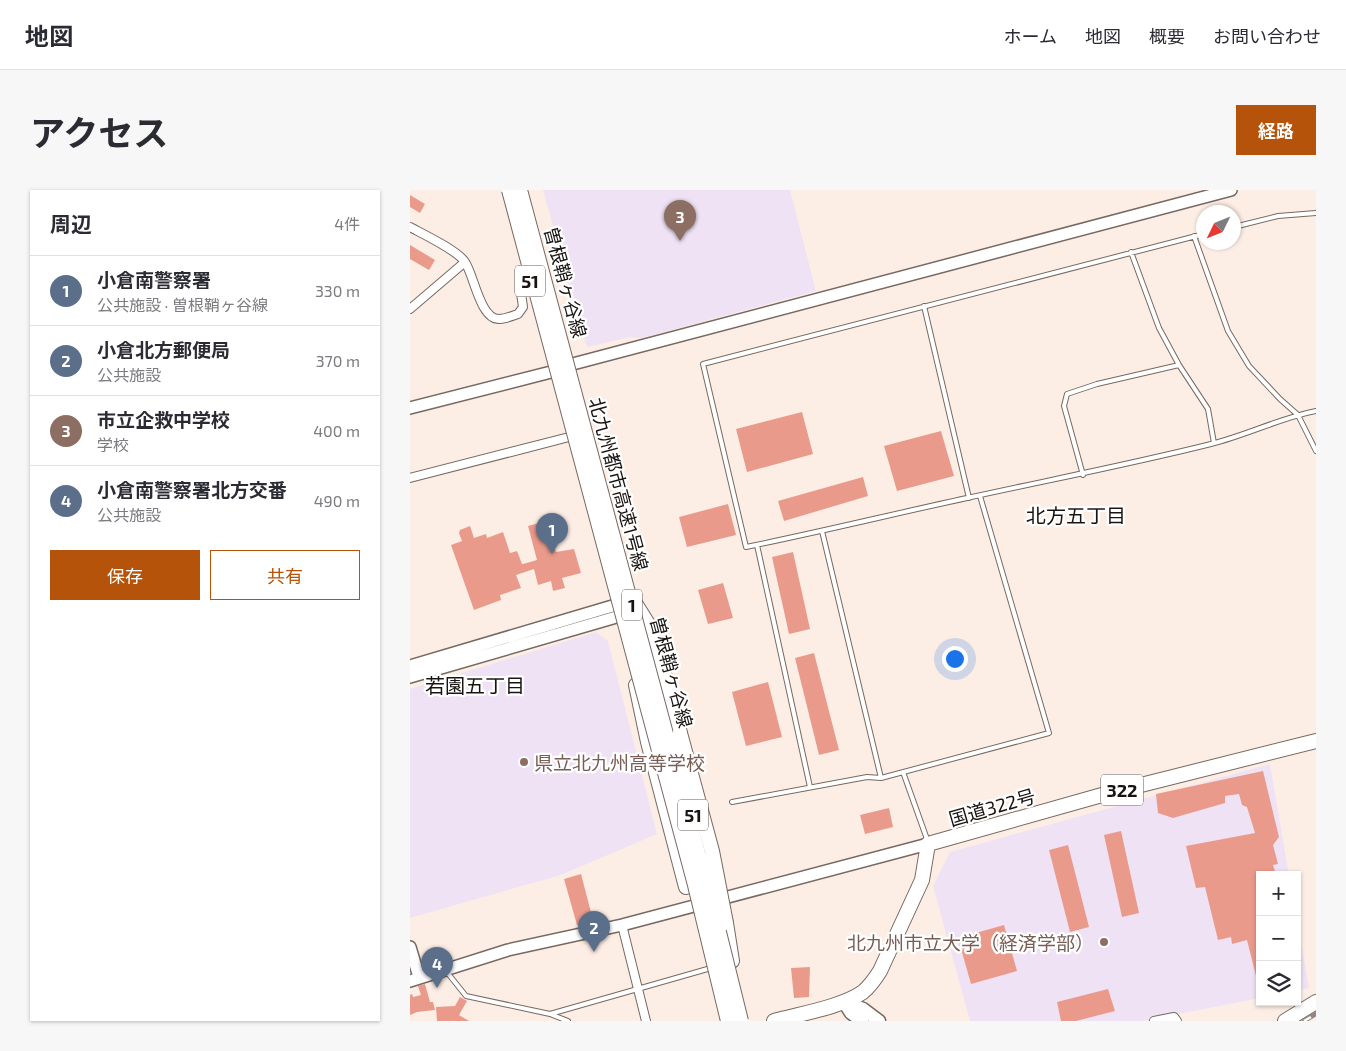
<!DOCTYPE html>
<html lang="ja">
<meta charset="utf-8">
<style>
:root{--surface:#fff;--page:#f7f7f7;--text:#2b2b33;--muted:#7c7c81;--line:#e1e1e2;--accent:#b45309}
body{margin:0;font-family:"Exo 2","Noto Sans JP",sans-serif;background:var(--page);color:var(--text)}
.controls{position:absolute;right:15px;bottom:15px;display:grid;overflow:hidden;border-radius:0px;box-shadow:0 1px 4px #0004}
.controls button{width:45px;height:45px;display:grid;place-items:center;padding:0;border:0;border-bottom:1px solid var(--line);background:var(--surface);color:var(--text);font:25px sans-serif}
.compass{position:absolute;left:786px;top:15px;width:45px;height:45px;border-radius:50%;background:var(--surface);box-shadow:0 1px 4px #0004;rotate:227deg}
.you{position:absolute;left:544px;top:468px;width:18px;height:18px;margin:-12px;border:4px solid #fff;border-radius:50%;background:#1a73e8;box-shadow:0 0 0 8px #1a73e833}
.badge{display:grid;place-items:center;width:32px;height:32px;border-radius:50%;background:var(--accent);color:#fff;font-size:16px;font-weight:700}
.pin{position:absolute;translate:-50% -41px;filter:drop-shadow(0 1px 2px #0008)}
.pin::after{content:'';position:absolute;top:26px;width:18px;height:15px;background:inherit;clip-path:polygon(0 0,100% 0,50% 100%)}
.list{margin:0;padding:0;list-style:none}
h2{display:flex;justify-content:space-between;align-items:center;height:65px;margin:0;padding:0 20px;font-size:21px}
h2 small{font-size:16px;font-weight:400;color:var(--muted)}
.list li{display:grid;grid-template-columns:32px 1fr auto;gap:15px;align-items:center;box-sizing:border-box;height:70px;padding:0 20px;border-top:1px solid var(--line)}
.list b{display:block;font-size:19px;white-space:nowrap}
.list p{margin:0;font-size:16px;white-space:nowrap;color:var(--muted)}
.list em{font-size:16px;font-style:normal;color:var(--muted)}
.actions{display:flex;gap:10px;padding:15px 20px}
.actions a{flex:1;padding:11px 0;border:1px solid var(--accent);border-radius:0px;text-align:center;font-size:18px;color:var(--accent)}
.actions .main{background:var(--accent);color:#fff}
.icon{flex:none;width:28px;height:28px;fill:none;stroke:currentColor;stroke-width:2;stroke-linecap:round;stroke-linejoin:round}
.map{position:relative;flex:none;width:906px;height:831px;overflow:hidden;border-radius:0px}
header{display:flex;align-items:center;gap:30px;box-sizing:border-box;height:70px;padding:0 25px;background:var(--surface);border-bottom:1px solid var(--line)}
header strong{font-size:24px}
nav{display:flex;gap:28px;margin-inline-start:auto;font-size:18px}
.intro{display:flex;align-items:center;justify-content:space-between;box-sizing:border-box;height:120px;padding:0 30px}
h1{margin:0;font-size:35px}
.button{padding:12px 22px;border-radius:0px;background:var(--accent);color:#fff;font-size:18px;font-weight:700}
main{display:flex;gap:30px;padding:0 30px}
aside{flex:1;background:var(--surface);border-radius:0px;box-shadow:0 1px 4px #0004}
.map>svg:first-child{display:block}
</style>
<header>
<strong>地図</strong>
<nav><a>ホーム</a><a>地図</a><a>概要</a><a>お問い合わせ</a></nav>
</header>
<div class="intro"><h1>アクセス</h1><a class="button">経路</a></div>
<main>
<aside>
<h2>周辺<small>4件</small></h2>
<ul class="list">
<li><span class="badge" style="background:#5c6f8a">1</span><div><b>小倉南警察署</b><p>公共施設 · 曽根鞘ヶ谷線</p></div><em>330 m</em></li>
<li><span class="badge" style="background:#5c6f8a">2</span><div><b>小倉北方郵便局</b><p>公共施設</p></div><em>370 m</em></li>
<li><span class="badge" style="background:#8d6e63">3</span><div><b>市立企救中学校</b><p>学校</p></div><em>400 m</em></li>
<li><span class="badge" style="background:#5c6f8a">4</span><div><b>小倉南警察署北方交番</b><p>公共施設</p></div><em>490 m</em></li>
</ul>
<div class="actions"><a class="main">保存</a><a>共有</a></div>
</aside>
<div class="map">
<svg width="906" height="831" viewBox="0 0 906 831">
<rect width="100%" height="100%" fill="#fdeee5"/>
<path fill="#f0e2f5" d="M133 0H380L406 101 232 148 221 147 177 157Z
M186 442 198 451 247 644 151 685 0 728V499Z
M860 574 879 685H850V808L733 831H560L523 696 540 662Z
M887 730 899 798 887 800Z"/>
<path fill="#ea9a8b" d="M0 5 15 14 10 23 0 17Z
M0 55 25 70 19 80 0 69Z
M392 222 403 264 337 282 326 239Z
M531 241 544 286 487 301 474 256Z
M453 287 458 306 374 331 368 311Z
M318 314 326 345 277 357 269 327Z
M144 329 148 345 141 347 146 362 164 359 171 383 152 388 155 398 143 401 141 391 128 395 124 379 106 385 111 398 90 405 91 410 64 420 41 355 52 351 49 343 50 340 60 336 64 348 76 344 77 348 93 342 100 363 107 361 112 374H113L127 370 118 336Z
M383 362 400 439 379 444 362 367Z
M313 393 323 428 298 434 288 400Z
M404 463 429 560 409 565 385 468Z
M358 492 372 547 336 556 322 502Z
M853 581 869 647 863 655 868 674 863 675 866 685H850V790H847L837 750 822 754 821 747 808 750 795 697 786 698 776 656 845 643 837 617 832 615 829 604 815 606V613L763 628 748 623 746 604Z
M479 618 483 637 455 644 450 625Z
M711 641 729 723 712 727 694 645Z
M658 655 679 737 660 742 639 660Z
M171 684 183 730 167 735 154 689Z
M594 735 607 781 561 794 548 748Z
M400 777 399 807 384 808 381 778Z
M15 794 20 812H23L25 820 7 822 0 825V805L2 804 3 807 11 805 8 796Z
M698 799 705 821 666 831H651L647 812Z
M50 807 57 811 49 825 59 831H27L26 817 45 816Z"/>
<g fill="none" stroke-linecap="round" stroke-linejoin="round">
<g stroke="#766962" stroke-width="6">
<path id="lane" d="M824 37 868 26 906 23
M794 44 293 174 336 357C410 342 483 324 557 308 639 290 721 274 801 254 837 245 870 228 906 221
M784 46 818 141 839 176 870 209 888 225 906 261
M721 62 749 138 769 175 798 219 804 253
M514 116 559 308
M673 285 654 216 657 204 687 194 769 175
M412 341 471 588
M347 355 400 597
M493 582 518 652
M322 612 457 587 471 588 639 543 570 306
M36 781 56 806 140 824 158 831
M140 824 301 778"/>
</g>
<g stroke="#766962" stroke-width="10">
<path id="street" d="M0 37C13 44 47 60 55 72 64 85 70 129 89 129 95 129 102 126 108 124L113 117 110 96 119 88
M0 119 55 72
M0 288 163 246
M212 735 236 831
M744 831 764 827 767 831"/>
</g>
<g stroke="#766962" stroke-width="14">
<path id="secondary" d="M0 218 145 181 159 175 821 0
M0 476 216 412
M0 487 220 423
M0 757 9 787
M0 791 98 760 212 735 518 654"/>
</g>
<g stroke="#766962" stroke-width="15">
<path id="primary" d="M434 812 453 819 469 831
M434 812 441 823 452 831"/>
</g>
<g stroke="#766962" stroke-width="16">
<path id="highway" d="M223 410 238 434 246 454 270 543
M226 495 238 552 276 697
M316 733 322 771
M364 831C389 824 432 817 453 802 460 796 465 789 470 781L512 690 518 654 699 603 906 551
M875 831 906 812"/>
</g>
<use href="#lane" stroke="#fff" stroke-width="4"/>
<use href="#street" stroke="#fff" stroke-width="8"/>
<use href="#secondary" stroke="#fff" stroke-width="11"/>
<use href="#primary" stroke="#fff" stroke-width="12"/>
<use href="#highway" stroke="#fff" stroke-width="14"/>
<g stroke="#918680" stroke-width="4.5">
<path id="rail" d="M894 831 906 824"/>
</g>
<use href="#rail" stroke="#fff" stroke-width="2.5" stroke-dasharray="8" stroke-linecap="butt"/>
<g stroke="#766962" stroke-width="16" stroke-linecap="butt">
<path id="highway-bridge" d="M99 0 285 695 318 831
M110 0 307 734 331 831
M270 543 302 661 316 733"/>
</g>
<use href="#highway-bridge" stroke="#fff" stroke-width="14"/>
</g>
<g fill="#8d6e63" stroke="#fff" stroke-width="2">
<circle cx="114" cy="572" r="5"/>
<circle cx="694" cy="752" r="5"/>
</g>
<g text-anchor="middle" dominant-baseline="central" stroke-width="4.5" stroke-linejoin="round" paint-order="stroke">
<g fill="#fff" stroke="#5e5a58" stroke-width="1">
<rect x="105" y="75.5" width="30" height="31" rx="4"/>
<rect x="212" y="399.5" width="20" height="31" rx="4"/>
<rect x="691" y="584.5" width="42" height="31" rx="4"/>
<rect x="268" y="609.5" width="30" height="31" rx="4"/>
</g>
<g font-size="18" font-weight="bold" fill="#191411">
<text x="120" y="91">51</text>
<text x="222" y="415">1</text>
<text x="712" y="600">322</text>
<text x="283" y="625">51</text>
</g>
<g font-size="19" fill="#191411" stroke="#fff">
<text transform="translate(156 92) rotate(75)">曽根鞘ヶ谷線</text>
<text transform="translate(209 294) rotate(75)">北九州都市高速1号線</text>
<text transform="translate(262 482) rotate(75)">曽根鞘ヶ谷線</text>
<text transform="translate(582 617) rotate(-16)">国道322号</text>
</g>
<g font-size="19" fill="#785e54" stroke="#fff" text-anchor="start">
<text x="124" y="572">県立北九州高等学校</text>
<text x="684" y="752" text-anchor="end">北九州市立大学（経済学部）</text>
</g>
<g font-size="20" fill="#191411" stroke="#fff">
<text x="666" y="325">北方五丁目</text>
<text x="65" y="495">若園五丁目</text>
</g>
</g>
</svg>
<div class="controls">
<button>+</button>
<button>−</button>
<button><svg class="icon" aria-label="layers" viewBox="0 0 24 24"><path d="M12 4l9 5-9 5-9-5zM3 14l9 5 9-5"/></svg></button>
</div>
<svg class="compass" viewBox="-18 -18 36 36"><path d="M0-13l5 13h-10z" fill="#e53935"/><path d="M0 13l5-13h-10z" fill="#7c7c81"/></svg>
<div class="you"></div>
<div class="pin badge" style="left:142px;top:364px;background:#5c6f8a">1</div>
<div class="pin badge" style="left:184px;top:762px;background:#5c6f8a">2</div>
<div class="pin badge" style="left:270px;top:51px;background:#8d6e63">3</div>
<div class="pin badge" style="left:27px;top:798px;background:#5c6f8a">4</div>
</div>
</main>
